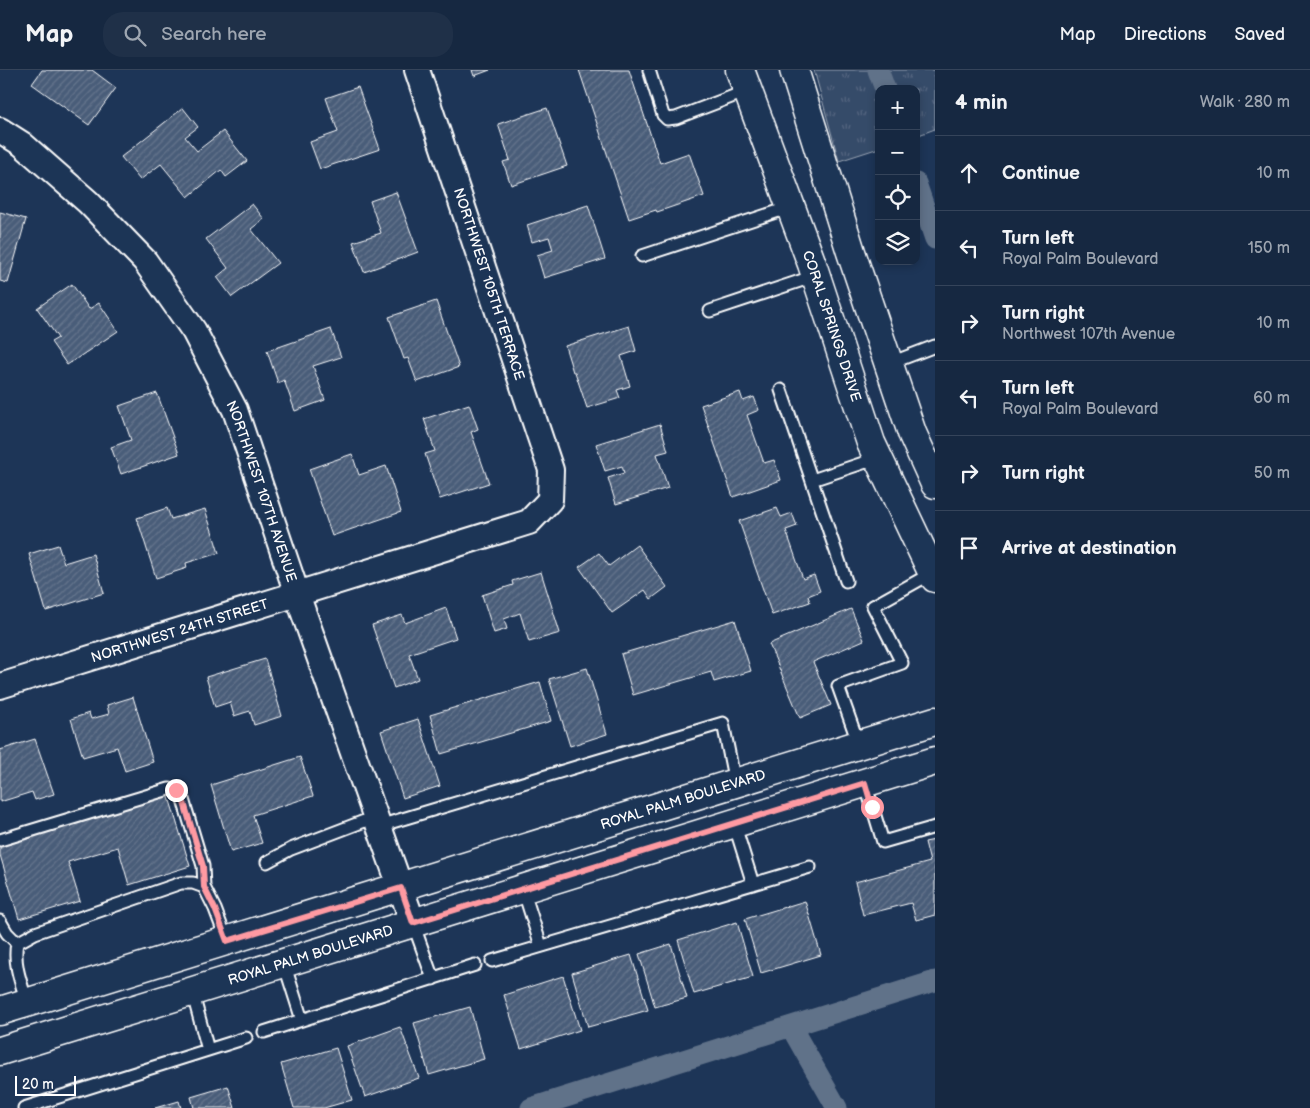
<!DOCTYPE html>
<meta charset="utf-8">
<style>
:root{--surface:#162841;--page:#1f3048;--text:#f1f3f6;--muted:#9ea6b1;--line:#35445a}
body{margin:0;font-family:"Balsamiq Sans",sans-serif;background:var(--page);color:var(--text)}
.controls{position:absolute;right:15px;top:15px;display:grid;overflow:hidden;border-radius:10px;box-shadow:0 2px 8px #0003}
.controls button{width:45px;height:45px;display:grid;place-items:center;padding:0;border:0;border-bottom:1px solid var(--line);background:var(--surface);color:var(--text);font:25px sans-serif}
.scale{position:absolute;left:15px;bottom:12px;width:61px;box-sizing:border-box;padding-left:5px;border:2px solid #fff;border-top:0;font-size:14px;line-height:18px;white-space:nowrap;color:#fff;-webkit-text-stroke:4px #1d3557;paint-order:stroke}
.stop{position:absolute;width:15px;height:15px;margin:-11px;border:4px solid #ff9aa2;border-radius:50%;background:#fff}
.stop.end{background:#ff9aa2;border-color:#fff;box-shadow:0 1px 5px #0008}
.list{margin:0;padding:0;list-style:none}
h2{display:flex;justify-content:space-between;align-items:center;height:65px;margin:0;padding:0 20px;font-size:21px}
h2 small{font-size:16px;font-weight:400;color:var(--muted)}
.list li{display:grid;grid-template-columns:32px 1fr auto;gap:15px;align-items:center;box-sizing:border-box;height:75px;padding:0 20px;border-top:1px solid var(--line)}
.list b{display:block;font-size:19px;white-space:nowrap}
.list p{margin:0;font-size:16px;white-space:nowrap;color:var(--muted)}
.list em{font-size:16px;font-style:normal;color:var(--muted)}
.icon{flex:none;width:28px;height:28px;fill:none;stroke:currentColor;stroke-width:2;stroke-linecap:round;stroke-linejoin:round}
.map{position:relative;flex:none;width:935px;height:1038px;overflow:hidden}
header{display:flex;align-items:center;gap:30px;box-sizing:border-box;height:70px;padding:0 25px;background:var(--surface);border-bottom:1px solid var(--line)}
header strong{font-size:24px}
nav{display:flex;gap:28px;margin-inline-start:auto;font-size:18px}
.search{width:350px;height:45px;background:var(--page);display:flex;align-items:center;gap:12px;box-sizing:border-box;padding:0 18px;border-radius:20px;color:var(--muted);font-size:19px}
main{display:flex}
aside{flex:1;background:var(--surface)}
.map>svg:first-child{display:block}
</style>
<header>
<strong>Map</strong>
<div class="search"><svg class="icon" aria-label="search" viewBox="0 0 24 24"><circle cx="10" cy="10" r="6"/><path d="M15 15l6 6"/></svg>Search here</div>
<nav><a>Map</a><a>Directions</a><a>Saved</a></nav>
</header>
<main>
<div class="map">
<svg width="935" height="1038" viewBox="0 0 935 1038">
<defs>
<pattern id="park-tufts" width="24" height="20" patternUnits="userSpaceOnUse" patternTransform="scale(1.25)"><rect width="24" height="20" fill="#364b69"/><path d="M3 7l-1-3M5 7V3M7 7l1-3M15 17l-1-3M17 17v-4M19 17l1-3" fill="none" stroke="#546680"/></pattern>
<pattern id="building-hatch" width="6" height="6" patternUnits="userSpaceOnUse" patternTransform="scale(1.25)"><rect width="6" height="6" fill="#4a5d79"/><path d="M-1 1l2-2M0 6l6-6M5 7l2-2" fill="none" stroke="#65758d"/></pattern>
</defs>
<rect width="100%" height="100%" fill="#1d3557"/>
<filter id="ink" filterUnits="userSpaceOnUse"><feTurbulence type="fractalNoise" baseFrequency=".02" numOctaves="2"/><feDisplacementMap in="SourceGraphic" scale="10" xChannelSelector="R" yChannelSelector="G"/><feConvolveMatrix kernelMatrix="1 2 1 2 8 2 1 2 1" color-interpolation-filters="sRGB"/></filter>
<g filter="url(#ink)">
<path fill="url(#park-tufts)" stroke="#9aa5b4" d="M814 0H935V59L916 66V19H879V78L839 91Z"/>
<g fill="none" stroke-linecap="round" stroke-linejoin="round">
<path stroke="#617289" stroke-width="21" d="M878 0 885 19
M916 113 935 169
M791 957 837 1038
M531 1038 935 911"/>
</g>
<path fill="url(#building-hatch)" stroke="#fff" d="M42 0H92L116 18 89 55 32 14Z
M472 0H490L474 6Z
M579 0H629L660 93 689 83 704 126 657 142 656 140 629 149Z
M358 17 380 79 320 99 310 72 338 62 326 28Z
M183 38 198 57 185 67 197 81 223 61 247 91 226 107 221 100 188 127 161 94 140 110 121 87Z
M547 38 567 96 511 115 503 92 510 90 498 54Z
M396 122 418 182 364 202 353 172 381 163 370 131Z
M252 134 264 149 251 159 278 193 232 227 217 207 228 198 206 169Z
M588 135 605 189 544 208 537 185 553 180 549 167 532 172 527 155Z
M0 142 26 149 8 213 0 211Z
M72 214 89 239 99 233 118 261 67 295 51 272 58 268 37 238Z
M436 231 459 297 417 312 408 288 404 289 389 247Z
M629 256 636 281 621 286 630 316 617 320 620 328 587 338 575 302H573L565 276Z
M331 259 341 287 313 296 325 330 295 341 284 310 278 313 267 281Z
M740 322 743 331 754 327 759 340 747 345 764 393 774 390 781 410 733 427 701 335Z
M157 323 179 384 121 404 111 377 131 370 119 336Z
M469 334 478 359 471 362 489 413 440 429 425 384 435 381 424 349Z
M660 354 668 381 657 384 668 418 616 434 608 408 624 403 622 396 605 401 596 374Z
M352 384 359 405 386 396 401 442 332 466 309 399Z
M167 438 171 449 205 439 219 483 186 493 187 498 156 508 137 448Z
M777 438 781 447 792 443 797 456 786 460 803 509 814 505 820 521 808 526 810 532 772 545 739 451Z
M58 475 64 493 93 484 104 523 46 541 29 484Z
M637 475 667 517 651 529 645 520 612 543 579 497 599 483 609 496Z
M541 502 560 563 529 572 520 543 504 549 507 559 494 563 482 525 513 515 512 511Z
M446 538 456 568 409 584 418 609 394 618 372 555 402 545 405 553Z
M851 539 864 570 813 592 831 635 800 648 769 574Z
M735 550 751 601 714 612 711 602 633 625 621 584Z
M265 589 282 646 254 655 250 641 234 646 230 632 215 637 206 607Z
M587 598 607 664 570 676 549 609Z
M540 612 551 651 441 684 430 645Z
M133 627 153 692 125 701 117 677 83 687 71 649 89 643 91 649 109 644 107 635Z
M418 649 440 716 403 728 381 661Z
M35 669 54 724 35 730 32 722 0 732V680Z
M300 687 313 726 253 745 262 773 231 782 211 715Z
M168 724 190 796 129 815 118 777 68 792 80 831 19 849 0 785V775Z
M935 770V845L916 850 911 833 863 845 855 812 930 792 925 772Z
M805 831 821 885 761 903 745 849Z
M737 852 753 907 694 924 678 870Z
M671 874 687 928 655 937 639 884Z
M631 885 648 940 588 957 572 903Z
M563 906 580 960 521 979 504 925Z
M470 937 484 989 429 1005 414 953Z
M400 957 419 1008 365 1027 347 976Z
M336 978 352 1030 324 1038H294L281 994Z
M228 1016 235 1038H194L191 1027Z
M179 1031 181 1038H155Z"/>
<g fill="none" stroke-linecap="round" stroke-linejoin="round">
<g stroke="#fff" stroke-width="15">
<path id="lane" d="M649 0 663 45 667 49 676 48 747 21
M642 186 791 137
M710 241 815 206
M888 294 935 276
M781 320 846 511
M812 410 878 388
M859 675 838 616 902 593 873 536 932 503
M865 713 883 772 935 757
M734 753 753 814
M379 756 723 653 735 713
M0 770 169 719 176 720 182 726 203 796 204 817
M267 792 291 779 375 747
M523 819 541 876
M0 851 7 863 17 873
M413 853 433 909
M492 891 810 797
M284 893 302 950
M192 921 208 980
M27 932C21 913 13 893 17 873L35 863 181 813H193L204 817 215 839 227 871
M264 962 475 895
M24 1038 246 968"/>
</g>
<g stroke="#fff" stroke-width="28">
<g id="street">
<path id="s1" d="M0 60 22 74 88 132 145 191 194 261 235 340 297 524 413 853"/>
<path id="s2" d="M0 616 529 452 550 430 551 400 417 0"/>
</g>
</g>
<g stroke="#fff" stroke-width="31">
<g id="secondary">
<path id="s3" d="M740 0 812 194 871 373 935 508"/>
<path d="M794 0 851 182 912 363 935 414"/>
<path id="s4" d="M0 941 935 651"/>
<path id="s5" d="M0 981 935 691"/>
</g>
</g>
<use href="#lane" stroke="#1d3557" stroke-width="11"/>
<use href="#street" stroke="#1d3557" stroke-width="24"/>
<use href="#secondary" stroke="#1d3557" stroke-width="28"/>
</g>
</g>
<g fill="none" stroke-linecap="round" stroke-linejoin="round" filter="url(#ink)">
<path stroke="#ff9aa2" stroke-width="6" d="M176 720 182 726 203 796 204 817 215 839 227 871 401 818 413 853 865 713 872 737"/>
</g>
<g text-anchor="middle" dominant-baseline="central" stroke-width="4.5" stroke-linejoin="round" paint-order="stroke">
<g font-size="14" fill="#fff" stroke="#1d3557">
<text transform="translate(489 214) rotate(72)">NORTHWEST 105TH TERRACE</text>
<text stroke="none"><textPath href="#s3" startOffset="272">CORAL SPRINGS DRIVE</textPath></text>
<text stroke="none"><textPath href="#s1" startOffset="456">NORTHWEST 107TH AVENUE</textPath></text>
<text stroke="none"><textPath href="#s2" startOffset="188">NORTHWEST 24TH STREET</textPath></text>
<text stroke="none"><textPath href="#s4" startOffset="715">ROYAL PALM BOULEVARD</textPath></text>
<text stroke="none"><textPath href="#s5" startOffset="325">ROYAL PALM BOULEVARD</textPath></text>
</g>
</g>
</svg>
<div class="controls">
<button>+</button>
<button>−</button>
<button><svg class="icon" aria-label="locate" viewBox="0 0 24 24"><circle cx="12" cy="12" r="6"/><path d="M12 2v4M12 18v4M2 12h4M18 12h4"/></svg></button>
<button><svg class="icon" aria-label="layers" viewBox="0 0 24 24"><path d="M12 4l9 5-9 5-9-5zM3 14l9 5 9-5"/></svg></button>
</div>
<div class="scale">20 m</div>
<div class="stop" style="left:872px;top:737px"></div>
<div class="stop end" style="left:176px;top:720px"></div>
</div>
<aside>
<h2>4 min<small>Walk · 280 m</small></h2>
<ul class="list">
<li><svg class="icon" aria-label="ahead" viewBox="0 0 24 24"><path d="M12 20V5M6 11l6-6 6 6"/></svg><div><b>Continue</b></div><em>10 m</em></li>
<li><svg class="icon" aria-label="left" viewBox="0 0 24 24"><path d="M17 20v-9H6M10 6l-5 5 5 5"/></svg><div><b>Turn left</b><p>Royal Palm Boulevard</p></div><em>150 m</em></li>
<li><svg class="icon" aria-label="right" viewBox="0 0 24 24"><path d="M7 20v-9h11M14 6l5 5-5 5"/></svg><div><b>Turn right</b><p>Northwest 107th Avenue</p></div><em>10 m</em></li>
<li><svg class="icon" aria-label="left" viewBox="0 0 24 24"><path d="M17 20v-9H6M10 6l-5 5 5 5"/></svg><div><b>Turn left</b><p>Royal Palm Boulevard</p></div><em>60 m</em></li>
<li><svg class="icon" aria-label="right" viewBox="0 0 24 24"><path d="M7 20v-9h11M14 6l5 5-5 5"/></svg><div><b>Turn right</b></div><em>50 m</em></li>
<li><svg class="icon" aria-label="arrive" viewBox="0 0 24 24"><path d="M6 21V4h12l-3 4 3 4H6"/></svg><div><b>Arrive at destination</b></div></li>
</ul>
</aside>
</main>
